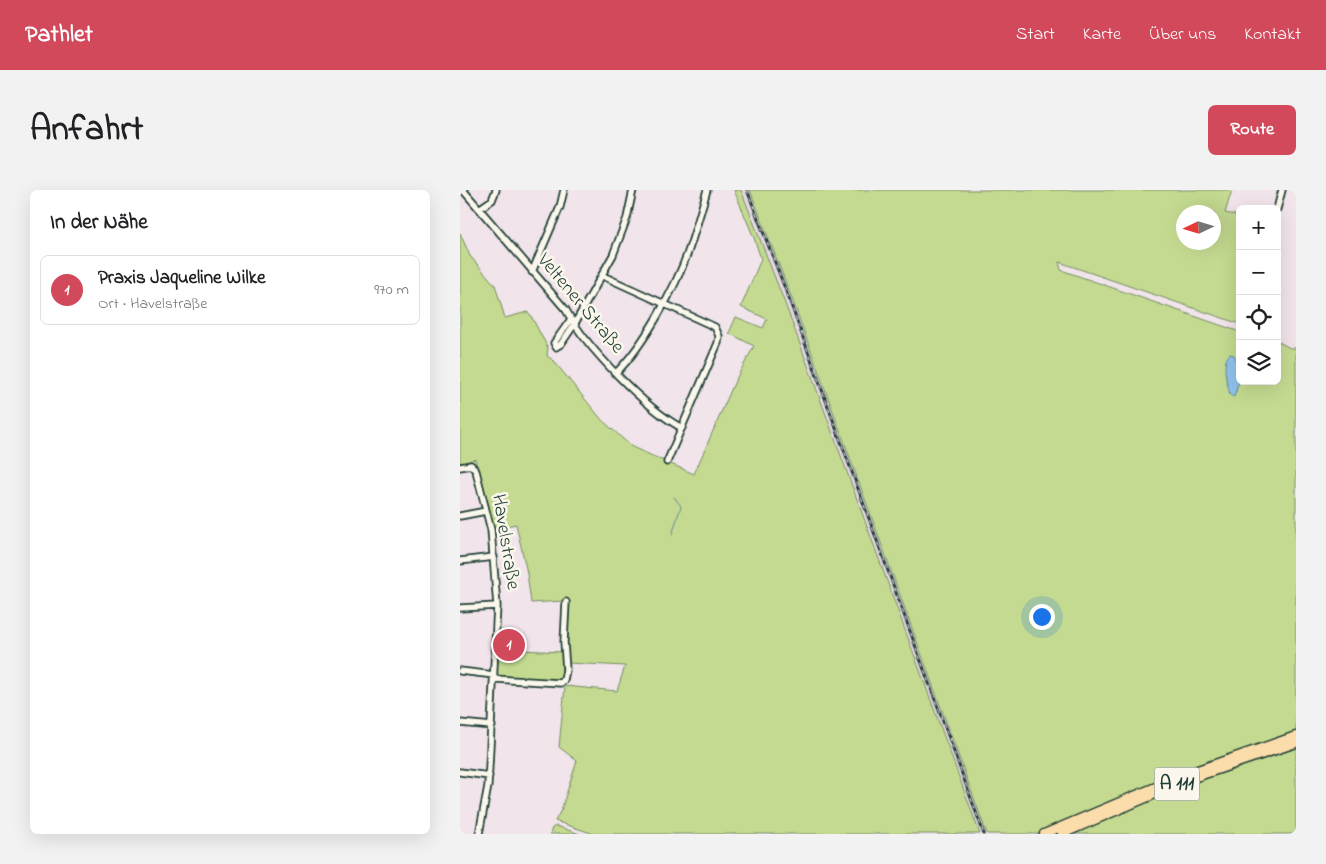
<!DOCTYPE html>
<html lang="de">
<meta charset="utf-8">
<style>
:root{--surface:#fff;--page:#f2f2f2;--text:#202124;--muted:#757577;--line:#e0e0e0;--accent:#d1495b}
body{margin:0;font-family:"Indie Flower",sans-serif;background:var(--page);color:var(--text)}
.controls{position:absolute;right:15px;top:15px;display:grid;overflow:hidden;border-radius:8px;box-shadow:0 5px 20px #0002}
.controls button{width:45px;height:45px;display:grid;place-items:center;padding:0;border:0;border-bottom:1px solid var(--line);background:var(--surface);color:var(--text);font:25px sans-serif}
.compass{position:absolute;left:716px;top:15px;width:45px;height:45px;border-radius:50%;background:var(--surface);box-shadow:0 5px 20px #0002;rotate:266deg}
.you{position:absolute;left:581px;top:426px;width:18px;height:18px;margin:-12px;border:4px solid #fff;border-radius:50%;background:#1a73e8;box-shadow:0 0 0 8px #1a73e833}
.badge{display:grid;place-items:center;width:32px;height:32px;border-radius:50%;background:var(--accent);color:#fff;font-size:16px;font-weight:700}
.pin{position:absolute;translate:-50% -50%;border:2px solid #fff;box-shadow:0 1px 5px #0006}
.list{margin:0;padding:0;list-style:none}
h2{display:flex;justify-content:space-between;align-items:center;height:65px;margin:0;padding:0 20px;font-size:21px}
h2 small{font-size:16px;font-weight:400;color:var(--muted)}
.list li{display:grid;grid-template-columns:32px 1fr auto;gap:15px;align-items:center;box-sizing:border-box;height:70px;margin:0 10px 10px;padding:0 10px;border:1px solid var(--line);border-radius:8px}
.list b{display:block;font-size:19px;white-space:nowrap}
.list p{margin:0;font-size:16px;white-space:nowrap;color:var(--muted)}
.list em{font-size:16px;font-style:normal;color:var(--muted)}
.icon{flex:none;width:28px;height:28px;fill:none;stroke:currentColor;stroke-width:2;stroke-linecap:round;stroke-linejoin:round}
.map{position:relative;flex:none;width:836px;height:644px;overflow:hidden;border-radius:8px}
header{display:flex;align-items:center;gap:30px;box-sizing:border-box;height:70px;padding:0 25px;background:var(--accent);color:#fff}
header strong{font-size:24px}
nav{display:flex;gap:28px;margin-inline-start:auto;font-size:18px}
.intro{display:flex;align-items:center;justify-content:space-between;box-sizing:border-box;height:120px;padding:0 30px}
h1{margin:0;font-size:35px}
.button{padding:12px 22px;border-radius:8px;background:var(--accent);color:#fff;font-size:18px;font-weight:700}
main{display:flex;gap:30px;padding:0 30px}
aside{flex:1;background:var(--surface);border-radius:8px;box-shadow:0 5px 20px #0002}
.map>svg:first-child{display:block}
</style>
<header>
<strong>Pathlet</strong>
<nav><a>Start</a><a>Karte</a><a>Über uns</a><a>Kontakt</a></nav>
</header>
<div class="intro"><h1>Anfahrt</h1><a class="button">Route</a></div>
<main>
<aside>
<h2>In der Nähe<small></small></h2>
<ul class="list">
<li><span class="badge">1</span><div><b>Praxis Jaqueline Wilke</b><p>Ort · Havelstraße</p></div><em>970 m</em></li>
</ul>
</aside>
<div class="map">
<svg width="836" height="644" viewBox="0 0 836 644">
<rect width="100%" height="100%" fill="#f1e4ea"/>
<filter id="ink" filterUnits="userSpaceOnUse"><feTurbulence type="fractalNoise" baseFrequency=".02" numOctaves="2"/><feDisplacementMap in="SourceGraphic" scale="10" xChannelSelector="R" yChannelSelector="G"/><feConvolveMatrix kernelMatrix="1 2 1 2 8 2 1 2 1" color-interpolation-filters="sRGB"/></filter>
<g filter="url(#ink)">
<path fill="#ead7e8" d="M281 0H290L306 39 527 644H520L326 116Z"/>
<path fill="#c4da90" stroke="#728c62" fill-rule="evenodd" d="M274 0H281L326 116 520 644H134L95 631 101 620 117 571 99 557 105 496 157 501 165 476 107 473 109 413 104 411 71 413 67 383 56 334 32 339 28 315 15 269 0 274V43L10 66 35 95 45 128 67 122 70 124 88 158 87 166 93 170 142 230 172 257 234 284 275 191 294 156 269 143 276 127 303 138 307 129 281 117 301 69 294 48Z
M290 0H772L765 23 780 26V134L599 72 601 80 780 142V191H817V151L830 158H836V644H527L334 114ZM724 22H754V52H724ZM766 171H777C776 182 778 191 776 202L766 189Z
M38 459 103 462 101 491 37 486Z
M96 636 120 644H90L92 638Z"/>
<path fill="#90c2ec" stroke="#638da2" d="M770 164 774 165 777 171 776 182 779 191 774 207 770 205C768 195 760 173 770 164Z"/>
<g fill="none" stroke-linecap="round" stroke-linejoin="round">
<path stroke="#638da2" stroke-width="1" d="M212 345 221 316 214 307"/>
<g stroke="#1f3d34" stroke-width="9">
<path id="minor" d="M3 0 106 120C125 156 186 219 222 238
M19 19 32 10 36 0
M817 19 822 0
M72 82 100 17 104 0
M143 86 255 137 259 146 258 153 207 272
M111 129 94 153 96 157 101 154 114 135 153 65 167 28 173 0
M156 183C184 155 215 99 228 62 235 42 241 21 247 0
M0 277 11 275 16 281 31 340 37 416 28 596 19 644
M0 326 26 321
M0 371 34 367
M0 418 37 416
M0 481 34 485
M34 489 101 493 104 490 106 480 104 452 106 412
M0 533 32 536
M0 582 29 586"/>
</g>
<g stroke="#1f3d34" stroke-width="11">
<path id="highway" d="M584 644 729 583 836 546
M602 644 730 589 836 553"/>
</g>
<use href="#minor" stroke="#fbf7ec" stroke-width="5.5"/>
<use href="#highway" stroke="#fbddab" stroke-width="8"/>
<g stroke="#1f3d34" stroke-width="3">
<path id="rail" d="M287 0 326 101 524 644"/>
</g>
<use href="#rail" stroke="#fbf7ec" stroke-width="1" stroke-dasharray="4" stroke-linecap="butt"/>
</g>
</g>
<g text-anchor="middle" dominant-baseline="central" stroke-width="5" stroke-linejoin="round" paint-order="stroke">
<rect fill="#fbf7ec" stroke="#61756b" stroke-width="1" x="694.5" y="577.5" width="45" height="33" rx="4"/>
<g font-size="19" font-weight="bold" fill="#1f3d34">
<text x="717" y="594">A 111</text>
</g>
<g font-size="20" fill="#1f3d34" stroke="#fbf7ec">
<text transform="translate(120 114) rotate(50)">Veltener Straße</text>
<text transform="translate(45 352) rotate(81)">Havelstraße</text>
</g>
</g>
</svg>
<div class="controls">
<button>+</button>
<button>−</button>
<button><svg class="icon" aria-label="locate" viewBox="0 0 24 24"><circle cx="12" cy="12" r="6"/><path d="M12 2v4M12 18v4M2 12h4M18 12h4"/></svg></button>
<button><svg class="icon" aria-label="layers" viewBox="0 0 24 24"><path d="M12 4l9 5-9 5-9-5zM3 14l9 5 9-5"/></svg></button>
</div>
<svg class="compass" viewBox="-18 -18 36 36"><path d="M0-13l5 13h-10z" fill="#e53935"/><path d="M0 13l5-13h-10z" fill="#757577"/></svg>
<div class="you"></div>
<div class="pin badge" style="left:49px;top:455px">1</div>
</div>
</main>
